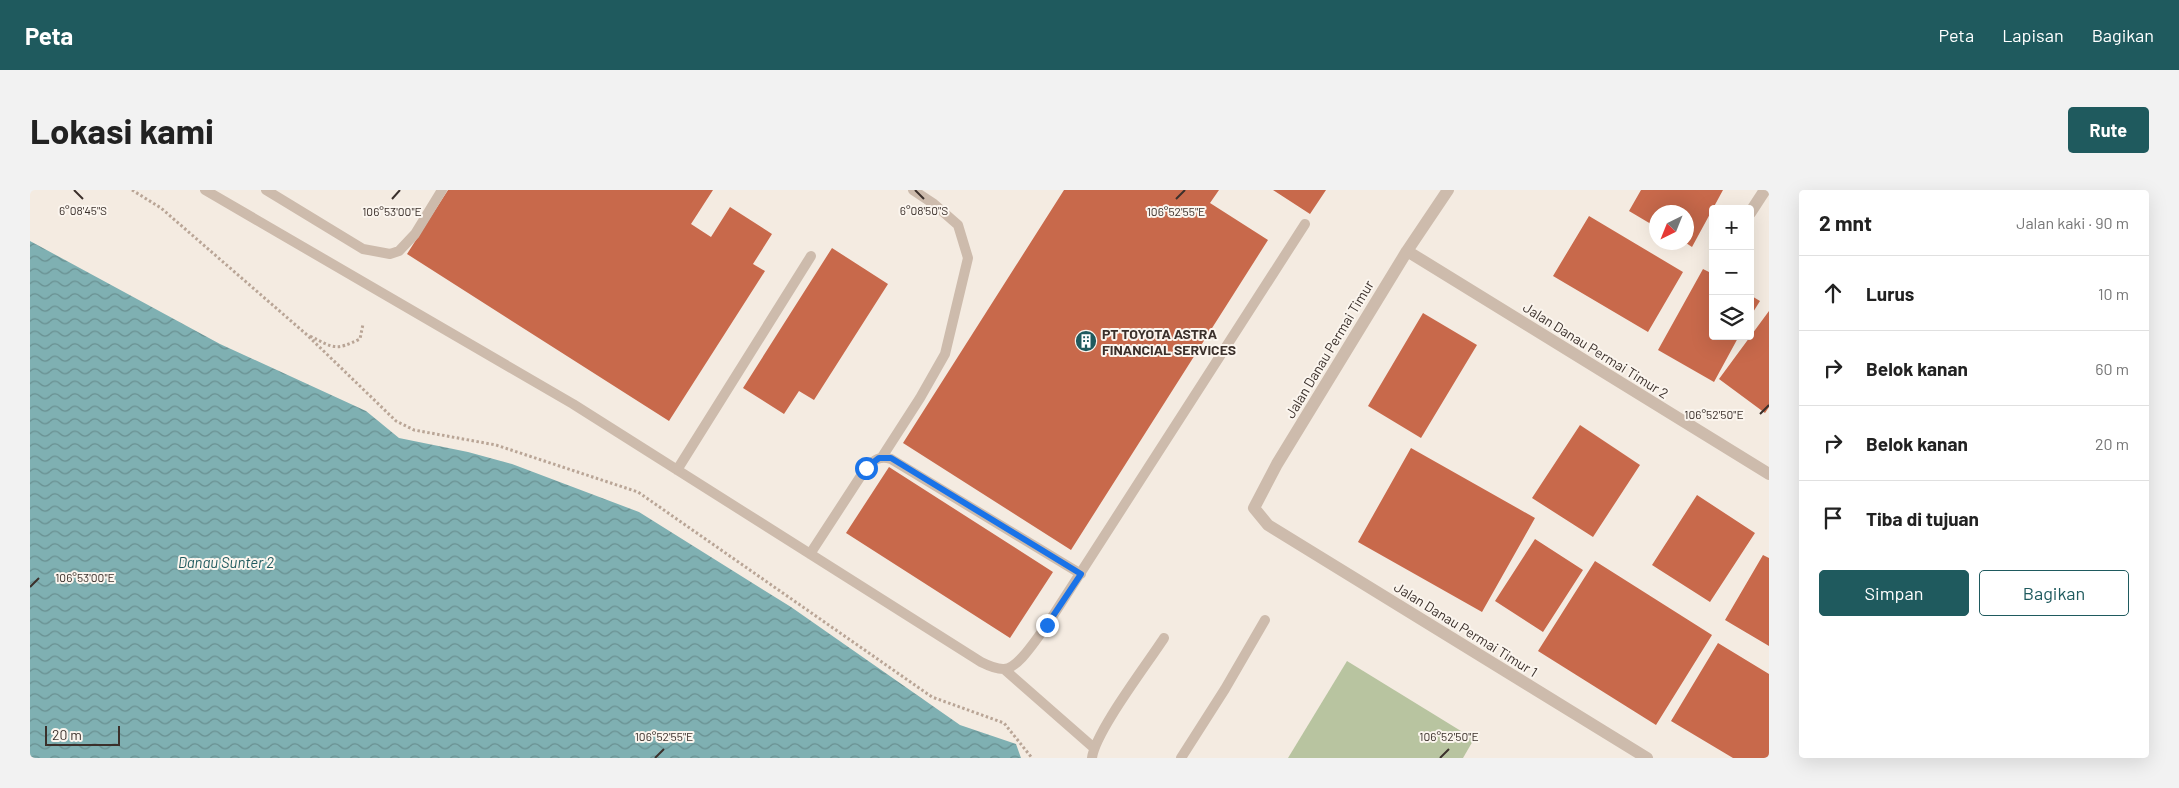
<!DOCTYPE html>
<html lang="id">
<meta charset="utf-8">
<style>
:root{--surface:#fff;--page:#f2f2f2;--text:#222;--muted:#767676;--line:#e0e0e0;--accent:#1f5a5e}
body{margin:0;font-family:Barlow,sans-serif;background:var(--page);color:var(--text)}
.controls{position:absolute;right:15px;top:15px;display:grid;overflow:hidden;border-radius:5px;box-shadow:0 5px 20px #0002}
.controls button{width:45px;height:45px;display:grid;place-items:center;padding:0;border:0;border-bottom:1px solid var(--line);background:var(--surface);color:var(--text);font:25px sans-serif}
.compass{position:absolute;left:1619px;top:15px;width:45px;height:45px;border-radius:50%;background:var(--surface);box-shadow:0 5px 20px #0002;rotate:223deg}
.scale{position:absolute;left:15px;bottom:12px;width:75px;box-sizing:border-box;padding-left:5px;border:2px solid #3b302b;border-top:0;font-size:14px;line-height:18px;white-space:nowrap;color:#3b302b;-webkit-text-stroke:4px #fbf5ee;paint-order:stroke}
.stop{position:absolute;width:15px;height:15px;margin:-11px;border:4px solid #1a73e8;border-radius:50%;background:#fff}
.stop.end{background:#1a73e8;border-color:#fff;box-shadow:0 1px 5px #0008}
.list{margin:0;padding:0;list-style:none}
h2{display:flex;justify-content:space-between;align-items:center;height:65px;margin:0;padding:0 20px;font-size:21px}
h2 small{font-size:16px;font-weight:400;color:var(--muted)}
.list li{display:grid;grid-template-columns:32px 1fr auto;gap:15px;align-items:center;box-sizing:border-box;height:75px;padding:0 20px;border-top:1px solid var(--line)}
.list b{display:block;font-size:19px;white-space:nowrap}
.list em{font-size:16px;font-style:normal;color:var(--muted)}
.actions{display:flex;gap:10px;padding:15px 20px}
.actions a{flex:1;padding:11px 0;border:1px solid var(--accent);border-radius:5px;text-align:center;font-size:18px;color:var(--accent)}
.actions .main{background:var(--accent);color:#fff}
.icon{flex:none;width:28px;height:28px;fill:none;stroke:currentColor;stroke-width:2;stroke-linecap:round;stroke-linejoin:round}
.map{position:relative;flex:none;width:1739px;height:568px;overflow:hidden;border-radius:5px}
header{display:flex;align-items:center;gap:30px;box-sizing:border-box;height:70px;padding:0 25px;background:var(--accent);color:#fff}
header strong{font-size:24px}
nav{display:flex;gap:28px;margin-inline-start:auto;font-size:18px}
.intro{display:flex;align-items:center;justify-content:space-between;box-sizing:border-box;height:120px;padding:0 30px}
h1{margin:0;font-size:35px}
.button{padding:12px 22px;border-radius:5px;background:var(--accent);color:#fff;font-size:18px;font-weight:700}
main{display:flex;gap:30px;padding:0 30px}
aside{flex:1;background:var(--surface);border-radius:5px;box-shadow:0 5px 20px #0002}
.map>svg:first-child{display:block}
</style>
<header>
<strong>Peta</strong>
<nav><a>Peta</a><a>Lapisan</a><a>Bagikan</a></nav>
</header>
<div class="intro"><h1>Lokasi kami</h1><a class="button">Rute</a></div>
<main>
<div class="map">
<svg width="1739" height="568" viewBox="0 0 1739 568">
<defs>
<pattern id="water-waves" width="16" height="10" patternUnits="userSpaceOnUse" patternTransform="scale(1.25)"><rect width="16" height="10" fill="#7fb0b2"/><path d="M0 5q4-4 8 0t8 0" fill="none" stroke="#699091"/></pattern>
</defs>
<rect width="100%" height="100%" fill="#f4ebe1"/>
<path fill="#b8c4a0" d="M1317 471 1444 549 1433 568H1258Z"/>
<path fill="url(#water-waves)" d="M0 51 190 154 336 221 369 248 438 262 482 274 609 322 761 417 930 535 986 554 991 568H0Z"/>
<path fill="#c8694b" d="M418 0H683L661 34 681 47 700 17 742 44 723 74 735 81 639 231 377 64Z
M1034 0H1189L1180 13 1238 50 1041 360 873 253Z
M1243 0H1296L1280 24Z
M1611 0H1693L1662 57 1656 53V22H1626V37L1599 21Z
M1559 26 1653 82 1618 142 1523 86Z
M802 58 858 94 784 210 769 201 754 224 713 198Z
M1673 79 1683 84V146H1709L1684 192 1628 160Z
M1720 105 1730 111 1720 127Z
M1739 121V217L1735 223 1689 189Z
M1393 123 1447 155 1391 248 1338 216Z
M1550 235 1610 275 1563 347 1502 308Z
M1381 258 1505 328 1452 422 1328 352Z
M859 277 1023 382 980 448 816 343Z
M1667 305 1725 343 1680 412 1622 375Z
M1505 349 1553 380 1513 442 1465 411Z
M1733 365 1739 368V456L1695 430Z
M1565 371 1682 445 1626 535 1508 461Z
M1688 453 1739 484V568H1703L1641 531Z"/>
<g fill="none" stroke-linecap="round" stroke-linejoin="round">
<path stroke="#b9a596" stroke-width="3" stroke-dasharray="2.5 2.5" stroke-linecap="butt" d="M102 0 131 18 276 144 366 231 384 240 466 255 608 302 902 507 974 533 1002 568
M280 146C304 158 305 161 330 149L333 134"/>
<path stroke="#cdbbac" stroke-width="10" d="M175 0 543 214 951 472C957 475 965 479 973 479 988 480 1008 446 1017 435L1275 34
M236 0 333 59 360 64 369 61 385 44 412 0
M852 267 890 208 915 164 938 68 928 35 904 14 883 0
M647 280 781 66
M780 364 836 278C844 270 850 265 861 269L1051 384
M974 479 1064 558
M1062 568C1065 542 1118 473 1134 448
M1151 568 1195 499 1235 430"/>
<path stroke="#cdbbac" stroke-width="12" d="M1418 0 1377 61 1247 274 1224 318 1238 335 1617 568
M1720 23 1735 0
M1377 61 1739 284"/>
</g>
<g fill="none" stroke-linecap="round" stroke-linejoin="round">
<path stroke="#1a73e8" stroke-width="6" d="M836 278 849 268H861L1051 384 1017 435"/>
</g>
<path fill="none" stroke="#3b302b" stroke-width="2" d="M44 0 53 9M885 0 894 9M362 9 370 0M1146 9 1155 0M1730 224 1739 215M0 397 9 388M625 568 634 559M1410 568 1419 559"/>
<defs>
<g id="building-disc" transform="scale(1.125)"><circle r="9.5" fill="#1f5a5e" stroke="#fbf5ee"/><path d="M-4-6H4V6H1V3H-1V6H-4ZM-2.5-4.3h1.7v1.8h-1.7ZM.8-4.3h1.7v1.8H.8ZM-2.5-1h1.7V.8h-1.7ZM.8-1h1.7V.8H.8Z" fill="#fff"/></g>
</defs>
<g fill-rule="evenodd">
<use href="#building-disc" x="1056" y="151"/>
</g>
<g text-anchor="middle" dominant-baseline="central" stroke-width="4" stroke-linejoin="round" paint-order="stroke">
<g font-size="14" font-weight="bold" fill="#3b302b" stroke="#fbf5ee" text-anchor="start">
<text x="1072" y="143">PT TOYOTA ASTRA<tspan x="1072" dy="16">FINANCIAL SERVICES</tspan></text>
</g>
<g font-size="14" fill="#3b302b" stroke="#fbf5ee">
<text transform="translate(1299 159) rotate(-59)">Jalan Danau Permai Timur</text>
<text transform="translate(1566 160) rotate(32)">Jalan Danau Permai Timur 2</text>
<text transform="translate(1436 439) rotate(32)">Jalan Danau Permai Timur 1</text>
</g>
<g font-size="15" font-style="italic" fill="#1f5a5e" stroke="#fbf5ee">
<text x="196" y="372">Danau Sunter 2</text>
</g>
</g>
<g font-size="12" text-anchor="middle" fill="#3b302b" stroke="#fbf5ee" stroke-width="4" stroke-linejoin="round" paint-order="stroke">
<text x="53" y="25">6°08'45"S</text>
<text x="894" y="25">6°08'50"S</text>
<text x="362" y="26">106°53'00"E</text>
<text x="1146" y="26">106°52'55"E</text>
<text x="1684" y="229">106°52'50"E</text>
<text x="55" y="392">106°53'00"E</text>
<text x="634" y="551">106°52'55"E</text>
<text x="1419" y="551">106°52'50"E</text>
</g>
</svg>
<div class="controls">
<button>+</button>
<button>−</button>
<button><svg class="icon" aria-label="layers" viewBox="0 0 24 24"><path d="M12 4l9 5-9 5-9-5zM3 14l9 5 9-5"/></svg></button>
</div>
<svg class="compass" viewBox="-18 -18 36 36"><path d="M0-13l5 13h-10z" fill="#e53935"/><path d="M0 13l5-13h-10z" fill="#767676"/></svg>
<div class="scale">20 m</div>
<div class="stop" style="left:836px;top:278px"></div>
<div class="stop end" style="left:1017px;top:435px"></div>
</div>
<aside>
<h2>2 mnt<small>Jalan kaki · 90 m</small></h2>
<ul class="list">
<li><svg class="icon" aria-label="ahead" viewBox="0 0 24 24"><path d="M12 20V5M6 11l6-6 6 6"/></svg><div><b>Lurus</b></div><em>10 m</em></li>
<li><svg class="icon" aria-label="right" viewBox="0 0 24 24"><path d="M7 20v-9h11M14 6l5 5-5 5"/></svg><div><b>Belok kanan</b></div><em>60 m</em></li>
<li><svg class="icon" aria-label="right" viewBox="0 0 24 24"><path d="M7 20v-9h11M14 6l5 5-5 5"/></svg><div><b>Belok kanan</b></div><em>20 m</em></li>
<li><svg class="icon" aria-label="arrive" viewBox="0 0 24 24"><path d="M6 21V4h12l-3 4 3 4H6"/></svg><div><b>Tiba di tujuan</b></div></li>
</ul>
<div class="actions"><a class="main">Simpan</a><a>Bagikan</a></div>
</aside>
</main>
